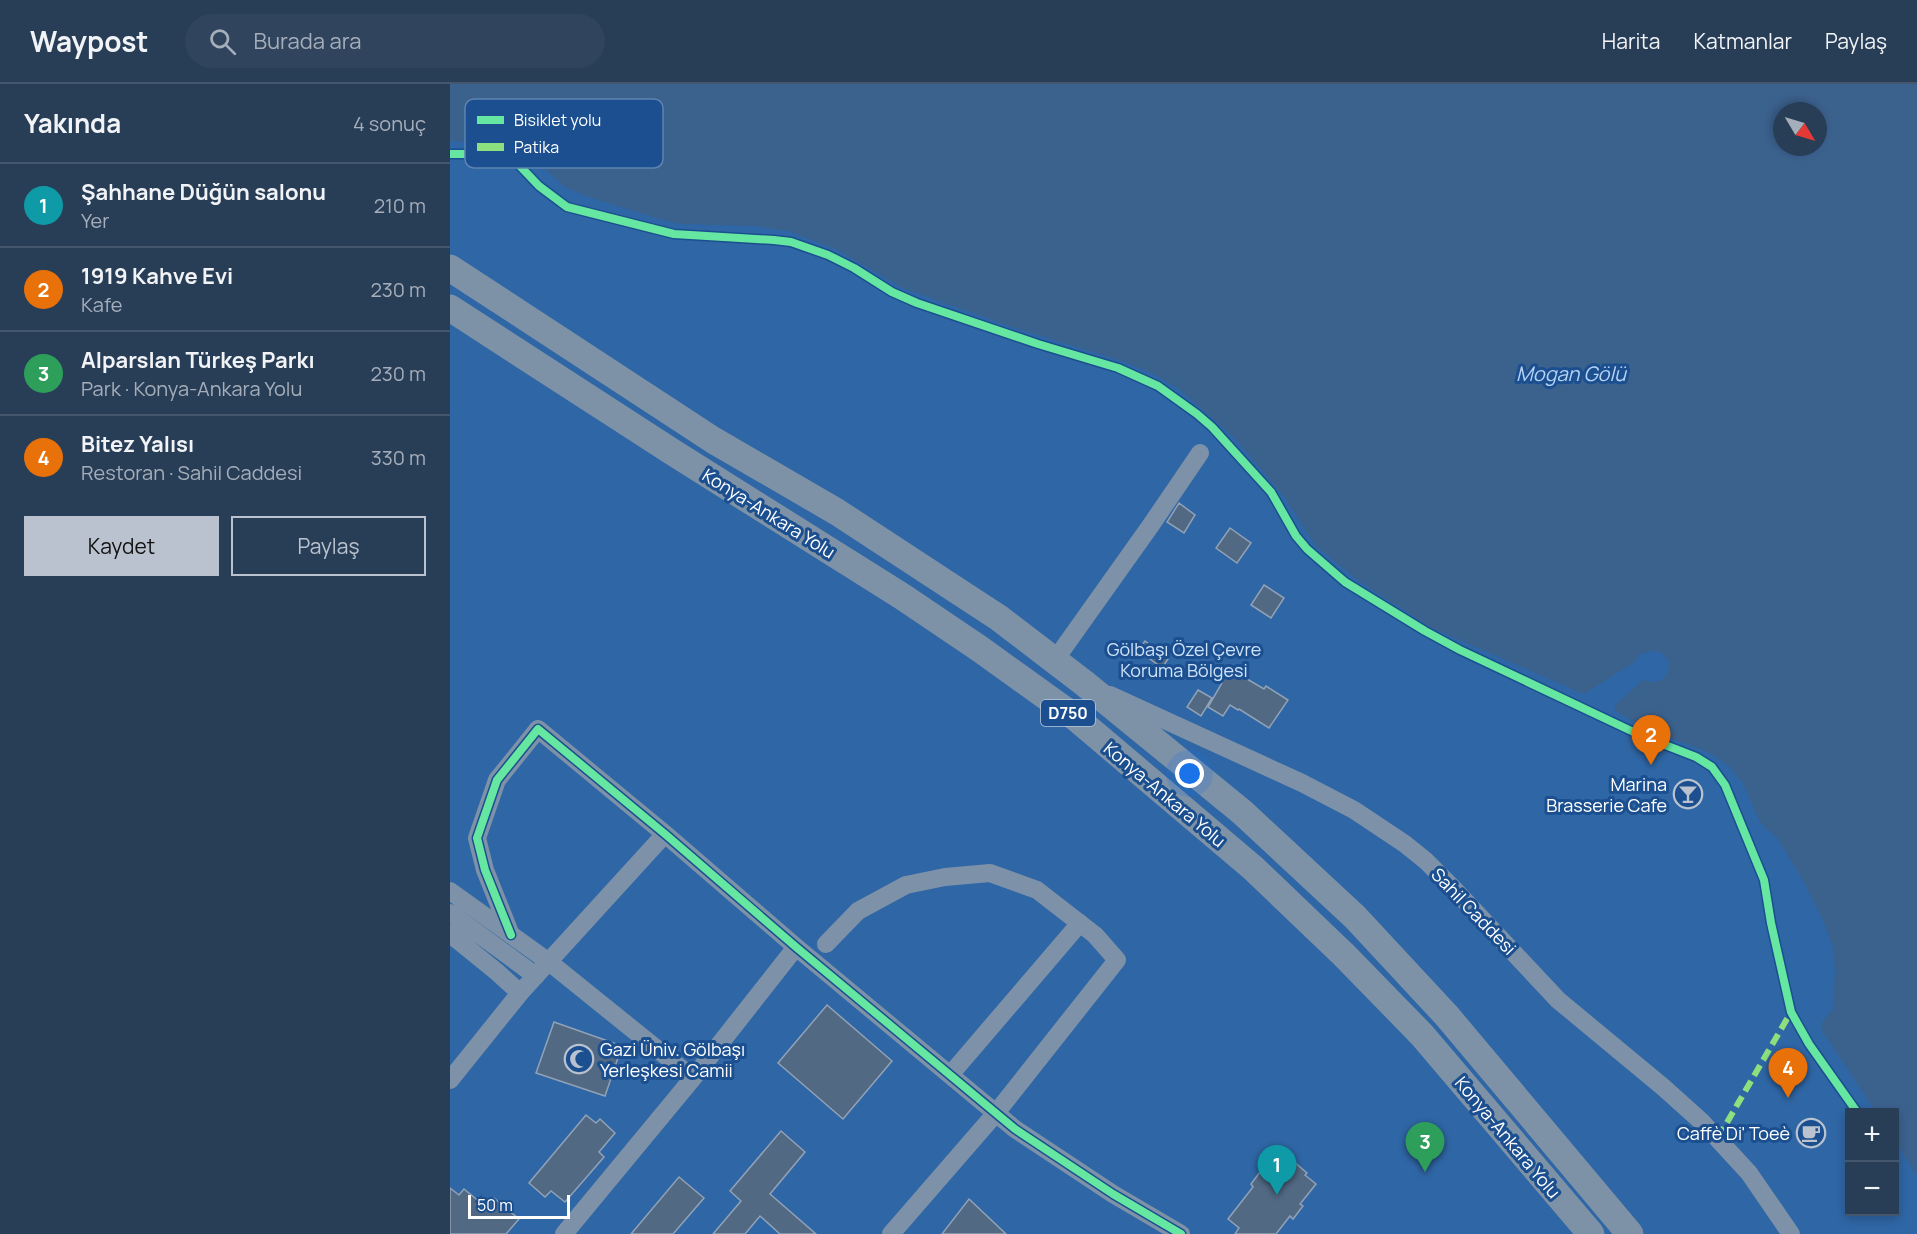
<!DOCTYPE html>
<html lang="tr">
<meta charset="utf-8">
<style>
:root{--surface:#283e57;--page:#30455d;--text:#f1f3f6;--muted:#a5aeba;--line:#44576d;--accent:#b9c2ce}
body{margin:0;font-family:Manrope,sans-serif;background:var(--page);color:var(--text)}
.controls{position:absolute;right:18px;bottom:18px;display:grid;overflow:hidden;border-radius:0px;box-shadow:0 3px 9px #0003}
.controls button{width:54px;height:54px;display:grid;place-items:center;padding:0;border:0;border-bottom:2px solid var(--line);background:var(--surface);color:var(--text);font:30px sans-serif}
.compass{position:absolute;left:1323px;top:18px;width:54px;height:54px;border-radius:50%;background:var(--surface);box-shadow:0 3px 9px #0003;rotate:128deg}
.scale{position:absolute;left:18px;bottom:15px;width:102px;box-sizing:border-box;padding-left:6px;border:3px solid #fff;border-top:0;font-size:16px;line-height:21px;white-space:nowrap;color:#fff;-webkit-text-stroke:4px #1b4f8f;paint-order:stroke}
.you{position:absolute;left:740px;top:690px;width:21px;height:21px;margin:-15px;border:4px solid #fff;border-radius:50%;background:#1a73e8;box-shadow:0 0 0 9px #1a73e833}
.badge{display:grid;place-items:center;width:39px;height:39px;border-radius:50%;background:var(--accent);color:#fff;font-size:20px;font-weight:700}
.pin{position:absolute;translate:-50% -50px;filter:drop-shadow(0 2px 3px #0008)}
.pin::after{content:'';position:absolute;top:32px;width:21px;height:18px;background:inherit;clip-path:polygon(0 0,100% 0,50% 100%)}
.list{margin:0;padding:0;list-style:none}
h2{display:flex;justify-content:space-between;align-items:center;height:78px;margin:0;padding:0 24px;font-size:26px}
h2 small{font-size:20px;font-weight:400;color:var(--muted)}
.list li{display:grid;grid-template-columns:39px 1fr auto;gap:18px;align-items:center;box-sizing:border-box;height:84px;padding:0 24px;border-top:2px solid var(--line)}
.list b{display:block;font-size:22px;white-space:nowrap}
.list p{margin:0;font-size:20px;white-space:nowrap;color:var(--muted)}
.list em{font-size:20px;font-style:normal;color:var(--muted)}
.actions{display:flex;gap:12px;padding:18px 24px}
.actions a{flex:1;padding:14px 0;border:2px solid var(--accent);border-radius:0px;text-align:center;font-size:21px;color:var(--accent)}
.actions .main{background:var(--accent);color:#111}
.icon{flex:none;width:33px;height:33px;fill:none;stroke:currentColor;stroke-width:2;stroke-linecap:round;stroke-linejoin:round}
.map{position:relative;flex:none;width:1467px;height:1150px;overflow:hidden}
header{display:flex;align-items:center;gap:36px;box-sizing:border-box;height:84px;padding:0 30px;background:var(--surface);border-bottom:2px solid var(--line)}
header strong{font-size:28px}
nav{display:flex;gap:33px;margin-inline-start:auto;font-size:21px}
.search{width:420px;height:54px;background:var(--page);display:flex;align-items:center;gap:15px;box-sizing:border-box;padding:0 21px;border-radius:33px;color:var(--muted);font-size:22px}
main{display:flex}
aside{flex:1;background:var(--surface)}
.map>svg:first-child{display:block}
</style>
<header>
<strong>Waypost</strong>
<div class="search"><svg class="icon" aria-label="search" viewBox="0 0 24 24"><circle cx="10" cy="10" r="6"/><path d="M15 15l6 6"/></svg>Burada ara</div>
<nav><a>Harita</a><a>Katmanlar</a><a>Paylaş</a></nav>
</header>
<main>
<aside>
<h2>Yakında<small>4 sonuç</small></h2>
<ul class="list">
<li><span class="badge" style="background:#0f9aa8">1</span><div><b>Şahhane Düğün salonu</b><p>Yer</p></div><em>210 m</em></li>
<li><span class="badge" style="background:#e8710a">2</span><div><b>1919 Kahve Evi</b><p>Kafe</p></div><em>230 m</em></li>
<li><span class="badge" style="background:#2e9e5b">3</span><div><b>Alparslan Türkeş Parkı</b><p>Park · Konya-Ankara Yolu</p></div><em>230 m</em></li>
<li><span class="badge" style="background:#e8710a">4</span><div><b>Bitez Yalısı</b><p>Restoran · Sahil Caddesi</p></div><em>330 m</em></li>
</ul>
<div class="actions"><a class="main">Kaydet</a><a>Paylaş</a></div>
</aside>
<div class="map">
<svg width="1467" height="1150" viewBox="0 0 1467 1150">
<rect width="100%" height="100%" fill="#365274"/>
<path fill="#2f66a5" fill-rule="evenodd" d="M0 0H1467V1150H0ZM1332 27H1368V63H1332ZM1400 1028H1444V1128H1400Z"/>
<path fill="#3b618d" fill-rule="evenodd" d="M0 0H1467V1092L1445 1057 1444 1028H1426L1373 948 1371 940 1383 925 1385 884 1383 863 1373 836 1354 798 1328 755 1310 738 1294 701 1280 683 1265 672 1248 664 1205 649 1167 628 1164 622 1193 596C1209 601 1218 597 1219 578L1211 568 1201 567 1190 570 1184 578 1134 610 982 544 910 498 866 462 836 415 786 355 729 305 702 289 672 277 565 244 453 204 386 165 338 147 304 142 231 140 206 134 139 113 115 103 75 67 53 60 0 57ZM1332 27H1368V63H1332Z"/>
<path fill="#526984" stroke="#92a2b6" stroke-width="1.5" d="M729 419 745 431 734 449 717 438Z
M780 444 801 459 787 479 766 464Z
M814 501 834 514 821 534 801 521Z
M695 557 718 575 712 584 688 566Z
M780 585 814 605 816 602 838 616 819 644 789 625 788 626 780 621 773 632 758 623Z
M748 606 762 614 751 632 737 623Z
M377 921 442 977 393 1035 328 979Z
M104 938 172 962 155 1012 86 989Z
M136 1031 146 1039 150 1035 165 1049 149 1068 154 1073 115 1118 101 1107 95 1113 79 1099Z
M331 1047 355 1068 320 1110 366 1150H330L310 1132 295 1150H263L291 1117 280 1107Z
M829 1070 841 1079 843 1077 857 1089 855 1091 866 1100 850 1120 853 1122 843 1135 840 1132 826 1150H785L789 1144 778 1135 803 1103 801 1100 810 1088 813 1090Z
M229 1093 254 1114 223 1150H181Z
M0 1104 9 1111 14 1105 36 1123 44 1114 69 1135 56 1150H0Z
M519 1115 556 1150H492Z"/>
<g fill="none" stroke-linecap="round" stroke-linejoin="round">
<path stroke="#7d92a8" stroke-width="18" d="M605 576 701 441 750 369
M660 611 852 699 904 726 955 760 976 777 1001 802 1108 916 1213 1003 1252 1038 1299 1089 1341 1150
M0 807 99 878 243 994
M0 829 86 892
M0 850 47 888 70 909
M61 851 35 786 27 754 47 696 88 645 215 750 346 863 565 1045 663 1110 731 1150
M376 860 408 827 456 801 495 793 540 789 587 806 645 851 667 876 546 1029 441 1150
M500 991 630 839
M0 996 70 909 215 750
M114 1150 243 994 346 863"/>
<path stroke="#7e92a7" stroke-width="27" d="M0 184 263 356 387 428 549 534 634 599 792 728 905 833 997 932 1180 1150
M0 224 224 369 453 513 530 565 626 634 803 784 894 871 972 951 1141 1150"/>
<path stroke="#8de07e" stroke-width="6" stroke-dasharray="12 6" stroke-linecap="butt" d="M1268 1054 1341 928"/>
<g stroke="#1b4f8f" stroke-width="11">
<path id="cycleway" d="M0 70H51L69 81 89 102 117 123 224 150 324 156 341 158 378 171 404 184 442 208 467 219 588 260 668 284 708 302 747 330 762 343 821 408 846 452 857 465 895 498 975 547 1010 566 1192 652 1246 673 1262 683 1275 701 1314 796 1321 839 1341 928 1359 960 1407 1028
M61 851 35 786 27 754 47 696 88 645 215 750 346 863 565 1045 663 1110 731 1150"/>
</g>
<use href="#cycleway" stroke="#66e7a1" stroke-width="8"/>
</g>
<defs>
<g id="bar-ring" transform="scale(1.5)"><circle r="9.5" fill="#1b4f8f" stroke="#b9c2ce" stroke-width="1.5"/><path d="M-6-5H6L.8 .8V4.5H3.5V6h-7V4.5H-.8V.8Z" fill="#b9c2ce"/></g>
<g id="mosque-ring" transform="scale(1.5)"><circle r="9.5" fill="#1b4f8f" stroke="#b9c2ce" stroke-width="1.5"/><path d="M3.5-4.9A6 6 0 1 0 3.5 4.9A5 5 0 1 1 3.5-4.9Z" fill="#b9c2ce"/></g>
<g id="cafe-ring" transform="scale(1.5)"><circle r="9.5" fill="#1b4f8f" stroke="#b9c2ce" stroke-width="1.5"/><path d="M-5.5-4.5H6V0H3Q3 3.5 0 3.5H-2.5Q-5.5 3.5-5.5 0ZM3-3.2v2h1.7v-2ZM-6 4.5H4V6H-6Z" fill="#b9c2ce"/></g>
</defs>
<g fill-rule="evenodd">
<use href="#bar-ring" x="1238" y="710"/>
<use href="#mosque-ring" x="129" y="975"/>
<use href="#cafe-ring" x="1361" y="1049"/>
</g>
<g text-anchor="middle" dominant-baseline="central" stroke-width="6" stroke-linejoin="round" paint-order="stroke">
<rect fill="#1b4f8f" stroke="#bbcadd" stroke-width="1.5" x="591" y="616" width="54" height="26" rx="4.5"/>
<g font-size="16" font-weight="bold" fill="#fff">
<text x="618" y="629">D750</text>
</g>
<g font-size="18" fill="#fff" stroke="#1b4f8f">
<text transform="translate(319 429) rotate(32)">Konya-Ankara Yolu</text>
<text transform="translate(715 710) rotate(40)">Konya-Ankara Yolu</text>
<text transform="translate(1024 827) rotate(46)">Sahil Caddesi</text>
<text transform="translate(1058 1053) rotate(50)">Konya-Ankara Yolu</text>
</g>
<g font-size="18" fill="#cfe3fa" stroke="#1b4f8f">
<text x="734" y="565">Gölbaşı Özel Çevre<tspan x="734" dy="21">Koruma Bölgesi</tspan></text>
</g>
<g font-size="18" fill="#fff" stroke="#1b4f8f" text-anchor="end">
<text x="1217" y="700">Marina<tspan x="1217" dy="21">Brasserie Cafe</tspan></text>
<text x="150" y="965" text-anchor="start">Gazi Üniv. Gölbaşı<tspan x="150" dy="21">Yerleşkesi Camii</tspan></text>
<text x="1340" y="1049">Caffè Di' Toeè</text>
</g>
<g font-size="20" font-style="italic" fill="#b5d3f5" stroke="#1b4f8f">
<text x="1121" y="289">Mogan Gölü</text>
</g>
</g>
<rect x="15" y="15" width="198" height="69" rx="9" fill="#1b4f8f" stroke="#5f84b1" stroke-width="1.5"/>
<rect x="27" y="32" width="27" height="8" fill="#66e7a1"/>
<rect x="27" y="59" width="27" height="8" fill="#8de07e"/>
<g font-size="16" fill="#fff">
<text x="64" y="42">Bisiklet yolu</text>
<text x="64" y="69">Patika</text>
</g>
</svg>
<div class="controls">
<button>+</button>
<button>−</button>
</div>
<svg class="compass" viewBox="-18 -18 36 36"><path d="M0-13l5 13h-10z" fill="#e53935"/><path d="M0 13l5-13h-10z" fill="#a5aeba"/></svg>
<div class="scale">50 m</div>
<div class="you"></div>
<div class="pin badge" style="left:827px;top:1111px;background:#0f9aa8">1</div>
<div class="pin badge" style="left:1201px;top:681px;background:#e8710a">2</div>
<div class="pin badge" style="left:975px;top:1088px;background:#2e9e5b">3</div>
<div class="pin badge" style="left:1338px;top:1014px;background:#e8710a">4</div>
</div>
</main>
